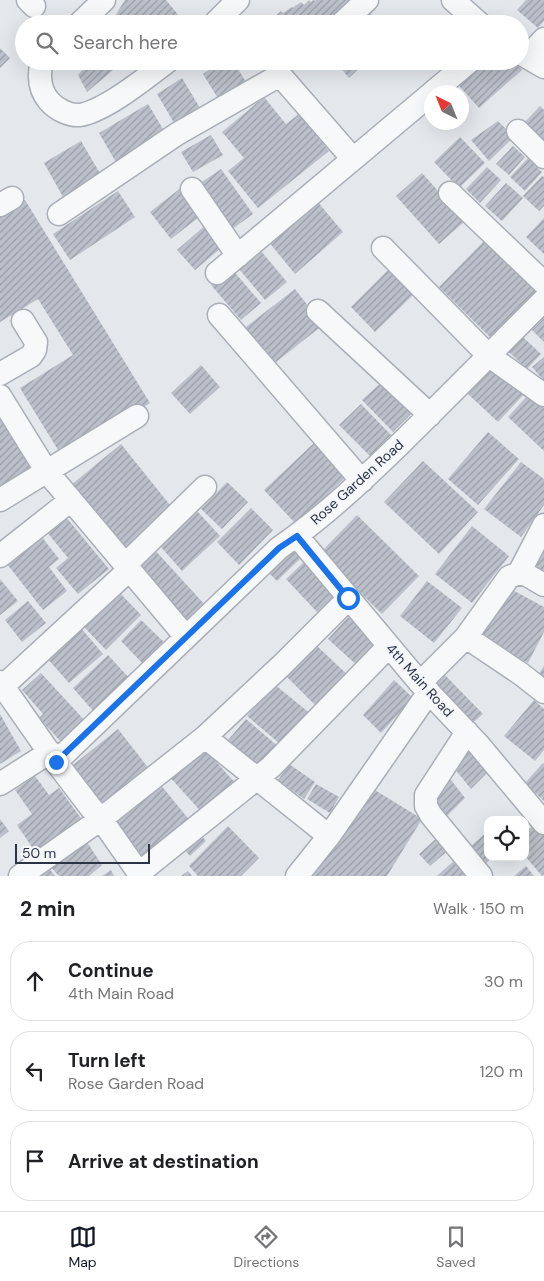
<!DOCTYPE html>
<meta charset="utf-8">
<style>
:root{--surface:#fff;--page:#f2f2f2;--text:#202124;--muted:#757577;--line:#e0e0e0;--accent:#111827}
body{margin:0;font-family:"DM Sans",sans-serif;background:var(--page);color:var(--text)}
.controls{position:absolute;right:15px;bottom:15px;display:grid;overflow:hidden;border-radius:10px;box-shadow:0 5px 20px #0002}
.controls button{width:45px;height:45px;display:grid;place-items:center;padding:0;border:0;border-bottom:1px solid var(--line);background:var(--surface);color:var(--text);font:25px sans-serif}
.compass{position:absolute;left:424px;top:85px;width:45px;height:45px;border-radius:50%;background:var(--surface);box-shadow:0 5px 20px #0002;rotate:317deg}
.scale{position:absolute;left:15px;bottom:12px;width:135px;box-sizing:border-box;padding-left:5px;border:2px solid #2b3445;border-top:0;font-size:14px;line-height:18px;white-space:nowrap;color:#2b3445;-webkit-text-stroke:4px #f4f6f9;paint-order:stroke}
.stop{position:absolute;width:15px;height:15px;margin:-11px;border:4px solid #1a73e8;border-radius:50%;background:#fff}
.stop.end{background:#1a73e8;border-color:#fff;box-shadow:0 1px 5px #0008}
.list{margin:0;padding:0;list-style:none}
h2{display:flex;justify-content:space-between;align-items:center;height:65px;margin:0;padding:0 20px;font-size:21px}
h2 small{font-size:16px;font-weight:400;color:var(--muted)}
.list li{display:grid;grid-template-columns:32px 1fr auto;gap:15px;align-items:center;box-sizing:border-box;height:80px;margin:0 10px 10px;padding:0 10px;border:1px solid var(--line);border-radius:20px}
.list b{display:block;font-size:19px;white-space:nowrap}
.list p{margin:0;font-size:16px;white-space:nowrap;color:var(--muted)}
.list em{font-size:16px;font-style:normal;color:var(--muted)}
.icon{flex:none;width:28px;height:28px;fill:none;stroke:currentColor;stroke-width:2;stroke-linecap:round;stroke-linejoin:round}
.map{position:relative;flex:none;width:544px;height:876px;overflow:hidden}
.search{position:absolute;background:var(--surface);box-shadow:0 5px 20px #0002;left:15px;right:15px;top:15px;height:55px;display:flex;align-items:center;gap:12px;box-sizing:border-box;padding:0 18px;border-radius:28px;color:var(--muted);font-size:19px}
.sheet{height:335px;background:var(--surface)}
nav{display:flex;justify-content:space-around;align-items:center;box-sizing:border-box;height:70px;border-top:1px solid var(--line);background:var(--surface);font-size:14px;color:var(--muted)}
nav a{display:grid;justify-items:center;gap:2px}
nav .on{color:var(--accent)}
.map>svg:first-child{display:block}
</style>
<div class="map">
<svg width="544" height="876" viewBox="0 0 544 876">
<defs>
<pattern id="building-hatch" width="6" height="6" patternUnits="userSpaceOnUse" patternTransform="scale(1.25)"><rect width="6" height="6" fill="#bbc0ca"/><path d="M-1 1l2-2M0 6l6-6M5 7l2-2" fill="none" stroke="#989da6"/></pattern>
</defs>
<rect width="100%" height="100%" fill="#e4e7ec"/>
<path fill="url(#building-hatch)" d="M125 0H166L184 22 183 24H110Z
M309 0 311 2 313 0 315 1 316 0H375L349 24H272L270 21 281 11 283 13 292 7 293 8 296 5H297L301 2 304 5Z
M526 0H544V21L538 28 517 10Z
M370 13 380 24H357Z
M0 48 10 58 0 68Z
M65 61H124L87 92 78 75 83 69Z
M222 61H233L246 82 219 100 203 74Z
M261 61H286L269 72Z
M293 61H308L300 69Z
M335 61H367L349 78Z
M477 61H515L522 70 479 108 455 81Z
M182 78 203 113 177 128 157 94Z
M264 97 286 124 299 114 329 151 258 208 228 171 244 158 222 132Z
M148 104 166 134 117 164 99 133Z
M540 106 544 110V139L543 141 524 123Z
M498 121 514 137 489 161 471 140Z
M211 135 223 155 193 172 181 152Z
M460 137 485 163 459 188 434 162Z
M81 141 101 175 63 197 44 163Z
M513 146 525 157 509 175 496 164Z
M528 158 542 172 525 191 510 177Z
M487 167 501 180 480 203 466 189Z
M221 169 253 214 231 230 199 184Z
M422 173 465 221 439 244 396 196Z
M542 176 544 177V206L539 211 523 196Z
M506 183 523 198 502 221 485 206Z
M182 187 203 214 171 239 150 212Z
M118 191 135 217 70 260 53 234Z
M25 200 150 403 63 458 20 388 73 355 38 299 0 322V215Z
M316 200 343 232 295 274 268 241Z
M544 218V254L526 237Z
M209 222 227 243 195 270 177 250Z
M488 237 541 288 492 339 439 287Z
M256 245 287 282 265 300 234 263Z
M231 268 261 303 241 320 211 285Z
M389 269 414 294 375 332 351 307Z
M295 289 323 325 271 366 242 330Z
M544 318V342L532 330Z
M523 337 541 354 527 369 509 352Z
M544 357V381L532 367Z
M201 365 220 387 190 414 171 393Z
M496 365 526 392 498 422 468 394Z
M384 380 414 411 393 432 362 400Z
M529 394 544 408V451L508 417Z
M361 404 391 435 370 456 339 425Z
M0 417 33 472 0 492Z
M488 432 519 459 478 505 448 479Z
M314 443 346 477 296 524 264 490Z
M121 444 174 510 126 550 71 485Z
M423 461 478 512 439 554 384 502Z
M521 462 544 479V505L521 537 484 509Z
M227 482 248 502 222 529 201 509Z
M251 508 273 530 239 565 217 542Z
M61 511 109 569 78 594 56 568 68 558 42 526Z
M197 511 220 536 182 571 160 546Z
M357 515 419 576 382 614 320 553Z
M472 526 509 556 472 603 435 574Z
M38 532 59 559 49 567 67 591 43 610 3 559Z
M544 544V571L532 564Z
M289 546 301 558 277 581 266 570Z
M153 548 206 606 184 626 131 569Z
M306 560 337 593 317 612 286 579Z
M0 579 18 601 0 615Z
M427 581 462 608 434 643 400 616Z
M507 587 544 607V632L528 663 480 639Z
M118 591 141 615 106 650 82 625Z
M28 601 46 623 22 642 5 620Z
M348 617 379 646 360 668 328 639Z
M141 620 168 646 146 667 121 641Z
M81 628 103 654 69 683 46 657Z
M317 646 351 678 320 710 287 677Z
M108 655 131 680 95 713 73 688Z
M544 666V682L536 678Z
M442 672 483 714 467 728 427 687Z
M41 673 87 723 64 745 39 718 43 714 22 690Z
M394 680 413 698 381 733 363 715Z
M274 684 312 715 285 748 247 716Z
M534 700 544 709V750L535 761 504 736Z
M0 714 21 751 0 764Z
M246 719 280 748 257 775 223 746Z
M118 729 150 770 101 810 68 769Z
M470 742 493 767 471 789 454 768Z
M201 745 238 786 205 816 168 775Z
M543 763 544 764V801L525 783Z
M289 764 315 782 304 799 278 780Z
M35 776 49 795 59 788 83 821 40 851 37 848 34 850 17 825 32 814 15 790Z
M448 776 465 798 446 817 428 800Z
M160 784 191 822 142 864 110 826Z
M316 784 339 797 330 813 307 799Z
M365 784 422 819 387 876H308Z
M0 819 9 831 0 838Z
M537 823 544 831V874L542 876 525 856V832Z
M228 826 259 858 241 876H198L189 866Z
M195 829 206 841 190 856 179 844Z
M488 831V857H493L486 863 471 846Z
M439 836 450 849 430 866 419 854Z
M85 839 102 865 89 876H59L48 864Z
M456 859 468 872 464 876H437Z
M45 863 55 876H28Z
M526 866 534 876H514Z
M111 870 114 876H102Z
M188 871 192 876H181Z"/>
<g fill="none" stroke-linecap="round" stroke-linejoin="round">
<g stroke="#a9aeb7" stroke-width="25">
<path id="minor" d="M28 0 34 6
M453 0 480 24
M79 24 104 0
M214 24 238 0
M341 24 367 0
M520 53 544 67
M527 57 544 39
M42 61C38 76 39 89 49 101 56 109 69 116 80 115 105 111 147 77 168 61
M433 92 470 61
M518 131 544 157
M192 189 238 256
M450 193 544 283
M0 205 12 198
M59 214 177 134 280 75 353 159
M383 248 488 355 544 395
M217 273 432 93
M318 311 430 415
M219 315 362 481
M0 374 31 356 35 350 36 342 23 321
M0 396 47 472 71 500
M0 500 137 416
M297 536 420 683 478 744 544 823
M0 556 71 500 186 637
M125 565 205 487
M519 573 544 525
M466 637 521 674 544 692
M0 682 56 762 91 808 101 819 141 876
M420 683 466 637 509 577 519 573 527 575 544 585
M0 689 129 570
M467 732 426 795V806L431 815 481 876
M205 737 329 836
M56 762 279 548C324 517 364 479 403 441 451 394 497 347 544 300
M0 784 50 752
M139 873 271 767 389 646
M20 876 101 819 205 737 282 665 349 598
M297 876 329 836 429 692"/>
</g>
<use href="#minor" stroke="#f7f8fa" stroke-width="22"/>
</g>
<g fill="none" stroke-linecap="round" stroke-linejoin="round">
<path stroke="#1a73e8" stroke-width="6" d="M56 762 279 548 297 536 348 598"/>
</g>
<g text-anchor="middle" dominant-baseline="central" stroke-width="4" stroke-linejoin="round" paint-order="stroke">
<g font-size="14" fill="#2b3445" stroke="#f4f6f9">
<text transform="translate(357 482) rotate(-42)">Rose Garden Road</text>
<text transform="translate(420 680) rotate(48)">4th Main Road</text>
</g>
</g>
</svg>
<div class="controls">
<button><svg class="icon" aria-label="locate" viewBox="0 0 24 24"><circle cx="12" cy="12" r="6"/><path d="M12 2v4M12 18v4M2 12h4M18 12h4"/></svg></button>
</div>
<svg class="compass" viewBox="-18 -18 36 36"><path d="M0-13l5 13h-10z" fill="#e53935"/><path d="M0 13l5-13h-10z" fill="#757577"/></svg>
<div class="scale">50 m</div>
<div class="stop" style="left:348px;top:598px"></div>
<div class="stop end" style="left:56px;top:762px"></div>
<div class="search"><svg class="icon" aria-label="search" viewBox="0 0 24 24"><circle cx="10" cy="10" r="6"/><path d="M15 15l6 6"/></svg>Search here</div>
</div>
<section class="sheet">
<h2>2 min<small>Walk · 150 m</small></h2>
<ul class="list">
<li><svg class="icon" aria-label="ahead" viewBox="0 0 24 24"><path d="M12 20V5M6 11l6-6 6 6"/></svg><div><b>Continue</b><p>4th Main Road</p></div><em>30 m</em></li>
<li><svg class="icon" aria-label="left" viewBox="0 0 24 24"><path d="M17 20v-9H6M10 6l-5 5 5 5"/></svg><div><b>Turn left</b><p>Rose Garden Road</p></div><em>120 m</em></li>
<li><svg class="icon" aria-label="arrive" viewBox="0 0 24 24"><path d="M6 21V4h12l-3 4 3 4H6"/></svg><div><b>Arrive at destination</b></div></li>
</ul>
</section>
<nav>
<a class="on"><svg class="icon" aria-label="map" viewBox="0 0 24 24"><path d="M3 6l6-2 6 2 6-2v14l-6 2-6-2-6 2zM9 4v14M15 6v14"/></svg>Map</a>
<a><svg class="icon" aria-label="directions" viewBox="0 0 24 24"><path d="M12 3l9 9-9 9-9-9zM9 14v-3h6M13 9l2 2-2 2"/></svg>Directions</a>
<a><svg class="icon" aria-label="saved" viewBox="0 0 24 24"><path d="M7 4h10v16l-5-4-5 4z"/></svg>Saved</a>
</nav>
